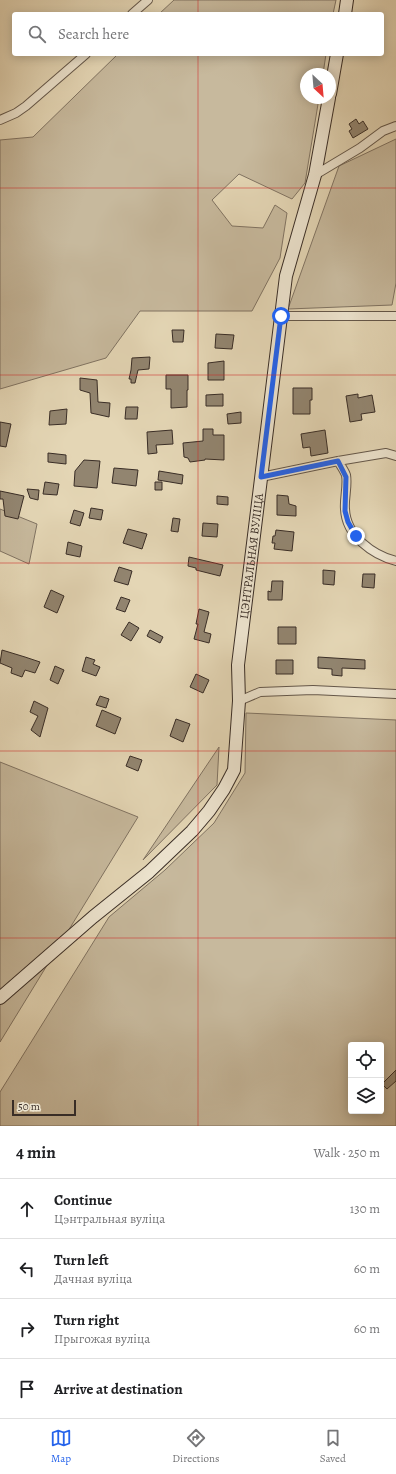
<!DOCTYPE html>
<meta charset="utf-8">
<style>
:root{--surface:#fff;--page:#f2f2f2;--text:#202124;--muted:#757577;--line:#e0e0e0;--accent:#2563eb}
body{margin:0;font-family:Alegreya,serif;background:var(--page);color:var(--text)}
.controls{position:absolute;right:12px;bottom:12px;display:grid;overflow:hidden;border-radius:4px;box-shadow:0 2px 10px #0003}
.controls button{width:36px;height:36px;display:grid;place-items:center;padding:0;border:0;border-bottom:1px solid var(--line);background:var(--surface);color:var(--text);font:20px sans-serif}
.compass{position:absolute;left:300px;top:68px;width:36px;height:36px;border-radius:50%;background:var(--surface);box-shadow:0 2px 10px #0003;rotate:154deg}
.scale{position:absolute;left:12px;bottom:10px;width:64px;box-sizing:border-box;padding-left:4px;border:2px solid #392d26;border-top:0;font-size:11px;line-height:14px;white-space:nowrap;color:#392d26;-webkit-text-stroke:3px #ede4cf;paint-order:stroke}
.stop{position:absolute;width:12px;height:12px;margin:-9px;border:3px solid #2563eb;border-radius:50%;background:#fff}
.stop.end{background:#2563eb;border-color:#fff;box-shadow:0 1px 4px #0008}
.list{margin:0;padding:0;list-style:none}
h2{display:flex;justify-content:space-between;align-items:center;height:52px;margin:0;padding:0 16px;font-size:17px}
h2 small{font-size:13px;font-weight:400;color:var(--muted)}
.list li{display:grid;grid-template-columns:26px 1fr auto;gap:12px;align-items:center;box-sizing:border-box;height:60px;padding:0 16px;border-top:1px solid var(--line)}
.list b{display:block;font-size:15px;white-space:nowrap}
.list p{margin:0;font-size:13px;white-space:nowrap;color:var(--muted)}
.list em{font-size:13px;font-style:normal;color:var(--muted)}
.icon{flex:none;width:22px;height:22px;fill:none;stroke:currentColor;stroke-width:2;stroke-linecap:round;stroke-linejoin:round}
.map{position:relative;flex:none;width:396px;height:1126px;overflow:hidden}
.search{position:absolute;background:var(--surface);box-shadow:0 2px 10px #0003;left:12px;right:12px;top:12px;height:44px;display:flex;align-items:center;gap:10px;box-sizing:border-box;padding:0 14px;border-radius:4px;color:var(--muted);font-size:15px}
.sheet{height:292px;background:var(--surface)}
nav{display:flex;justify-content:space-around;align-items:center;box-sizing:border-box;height:56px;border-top:1px solid var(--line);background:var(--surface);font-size:11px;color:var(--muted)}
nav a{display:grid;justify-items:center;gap:2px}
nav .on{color:var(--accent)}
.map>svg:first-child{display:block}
</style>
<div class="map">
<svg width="396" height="1126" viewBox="0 0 396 1126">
<rect width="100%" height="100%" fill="#e4d6b5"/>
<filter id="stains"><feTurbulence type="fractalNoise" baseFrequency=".005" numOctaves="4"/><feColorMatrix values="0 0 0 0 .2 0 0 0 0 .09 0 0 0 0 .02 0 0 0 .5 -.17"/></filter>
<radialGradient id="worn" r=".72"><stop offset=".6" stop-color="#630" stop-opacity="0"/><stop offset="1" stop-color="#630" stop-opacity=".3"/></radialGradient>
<path fill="#c7b99d" stroke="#807362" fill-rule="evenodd" d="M174 0H336L333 14H159Z
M118 54H326L323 74H306V98H319L305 183 292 199 239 174 212 200 232 226 263 228 275 205 287 213 280 258 252 311H140L106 358 0 389V140L33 137Z
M396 139V283L392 305 288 309 339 166Z
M0 509 37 524 29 564 0 551Z
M246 713 396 720V1126H0V1092L109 917 165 870 214 823 245 773ZM351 1045H381V1111H351Z
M219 747 217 785 143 860Z
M0 762 138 817 0 1042Z"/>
<path fill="#928570" stroke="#392d26" d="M356 119 359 124 363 121 368 129 353 138 349 131 352 129 349 124Z
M172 330H184L183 342H173Z
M216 334 234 335 232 349 215 348Z
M150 357 149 369 138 370 135 383H131V379H129L131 370 132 358Z
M224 361V380H208V363Z
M166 375H188V390H187V407L171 408V389H166Z
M80 378 97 380 98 402 110 403 109 417 91 413 90 393 80 390Z
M293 388H312V400H310V414H293Z
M223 394V406H206V395Z
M358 394V398L372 395 375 412 361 414 362 420 350 422 346 396Z
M126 407H138L137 419H125Z
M67 409 66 424 49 425 50 411Z
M241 412V423L228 424 227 414Z
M0 422 11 424 6 447 0 446Z
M203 429H213V435H224V460L205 459V460L190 462 188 458 184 457 183 443 203 441Z
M172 430 173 444 156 445 157 453 148 454 147 432Z
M325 430 328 453 311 456 310 447 303 448 301 434Z
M48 453 66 455V464L48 462Z
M84 460 100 461 97 488 74 486 75 471Z
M114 468 138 470 136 486 112 483Z
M159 471 183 475 182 484 158 480Z
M45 482 59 484 57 495 43 494Z
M155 482H162V490H155Z
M27 489 39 490 38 500 30 498Z
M0 491 24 496 18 519 5 516 3 499H0Z
M277 495 288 496 289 504 296 506V516L277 515Z
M217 496 228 497V505L217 504Z
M91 508 103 510 101 520 89 518Z
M74 510 84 513 80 526 70 523Z
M173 518 180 519 178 532 171 531Z
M203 523 218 524 217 537 202 536Z
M128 529 147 534 142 549 123 543Z
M276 530 294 532 292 551 274 549 275 543H272L273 536H275Z
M68 542 82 546 80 557 66 554Z
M189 557 223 565 220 576 196 570V568L188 566Z
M119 567 132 571 128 585 114 581Z
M323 570 335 571 334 585 323 584Z
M363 574H375L374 588 362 587Z
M272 581H283L282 600H268V591L271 592Z
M51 590 64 596 57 613 44 607Z
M121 597 130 600 125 612 116 609Z
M199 609 209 612 204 632 211 634 209 643 194 639 198 624H196Z
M129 622 139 628 131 641 121 635Z
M278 627H296V644H278Z
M150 630 163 637 160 643 147 636Z
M2 650 25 657 40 662 35 673 25 670 22 677 11 673 12 668 0 663Z
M86 657 95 660 93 664 100 667 96 676 82 671Z
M318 657 365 660V669L342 668V676L332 675V669L318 668Z
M276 660H293V674H276Z
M55 666 64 670 58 684 50 680Z
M196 674 209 680 203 693 190 687Z
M100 696 109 699 106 708 96 705Z
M34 701 48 708 40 737 31 730 38 716 30 712Z
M102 710 121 718 115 734 96 726Z
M176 719 190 724 183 742 170 736Z
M130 756 142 760 138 771 126 766Z
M396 1070V1081L387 1089 382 1084Z"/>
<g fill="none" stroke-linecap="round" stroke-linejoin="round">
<g stroke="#64574a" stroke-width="10">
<path id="street" d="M132 14 148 0
M0 120 16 113 26 106 86 54
M315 175 360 148 383 131 396 126
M281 316H396
M338 461C341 466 344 470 346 475 348 486 344 498 345 509 346 536 373 555 396 561
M261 477 338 461 386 453 396 456
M239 701 260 692 313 690 396 694"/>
</g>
<g stroke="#392d26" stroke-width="14">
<g id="secondary">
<path d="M345 14 347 0"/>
<path d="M330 94 337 54"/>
<path id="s1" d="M0 998 93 917 149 872 192 831 209 811 224 789 234 770 239 701 238 665 286 276 315 175 329 98"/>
</g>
</g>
<use href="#street" stroke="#ede4cf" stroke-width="8"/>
<use href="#secondary" stroke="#ede4cf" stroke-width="12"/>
</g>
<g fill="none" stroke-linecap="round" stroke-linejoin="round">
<path stroke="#2563eb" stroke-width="5" d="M281 316 261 477 338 461 346 477 345 511 348 522 356 536"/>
</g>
<path fill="none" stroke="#d62828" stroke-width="1" stroke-opacity="0.55" d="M198 0V14M198 54V1126M0 188H396M0 375H396M0 563H396M0 751H396M0 938H396"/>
<g text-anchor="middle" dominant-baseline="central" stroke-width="3" stroke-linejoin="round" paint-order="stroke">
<g font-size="12" fill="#392d26" stroke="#ede4cf">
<text stroke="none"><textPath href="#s1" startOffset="544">ЦЭНТРАЛЬНАЯ ВУЛІЦА</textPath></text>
</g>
</g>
<rect width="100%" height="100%" filter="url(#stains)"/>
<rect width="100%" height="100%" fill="url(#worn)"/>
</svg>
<div class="controls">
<button><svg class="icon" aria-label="locate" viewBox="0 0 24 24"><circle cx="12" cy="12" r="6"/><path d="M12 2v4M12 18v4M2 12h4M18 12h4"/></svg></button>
<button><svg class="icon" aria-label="layers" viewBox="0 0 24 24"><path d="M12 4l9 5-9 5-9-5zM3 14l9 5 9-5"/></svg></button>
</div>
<svg class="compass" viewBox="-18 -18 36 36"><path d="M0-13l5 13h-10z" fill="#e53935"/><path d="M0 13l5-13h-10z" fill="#757577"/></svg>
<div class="scale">50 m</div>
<div class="stop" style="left:281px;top:316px"></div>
<div class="stop end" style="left:356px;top:536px"></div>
<div class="search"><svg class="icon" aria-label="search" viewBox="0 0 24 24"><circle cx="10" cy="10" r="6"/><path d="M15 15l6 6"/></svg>Search here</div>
</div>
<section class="sheet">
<h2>4 min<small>Walk · 250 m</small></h2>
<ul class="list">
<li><svg class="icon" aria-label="ahead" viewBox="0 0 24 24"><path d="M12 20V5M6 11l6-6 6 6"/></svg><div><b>Continue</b><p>Цэнтральная вуліца</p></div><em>130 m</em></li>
<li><svg class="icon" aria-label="left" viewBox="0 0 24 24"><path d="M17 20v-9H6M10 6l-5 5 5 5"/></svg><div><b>Turn left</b><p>Дачная вуліца</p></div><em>60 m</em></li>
<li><svg class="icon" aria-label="right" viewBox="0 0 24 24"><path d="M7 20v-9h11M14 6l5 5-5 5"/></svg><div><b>Turn right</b><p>Прыгожая вуліца</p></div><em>60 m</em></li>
<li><svg class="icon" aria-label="arrive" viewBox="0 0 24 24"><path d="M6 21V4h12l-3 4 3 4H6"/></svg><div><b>Arrive at destination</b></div></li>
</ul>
</section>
<nav>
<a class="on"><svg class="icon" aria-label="map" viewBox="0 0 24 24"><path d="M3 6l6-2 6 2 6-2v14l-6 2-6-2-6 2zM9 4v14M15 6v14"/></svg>Map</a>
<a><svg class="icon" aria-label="directions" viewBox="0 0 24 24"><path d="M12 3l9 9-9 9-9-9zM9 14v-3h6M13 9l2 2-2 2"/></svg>Directions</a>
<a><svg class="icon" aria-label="saved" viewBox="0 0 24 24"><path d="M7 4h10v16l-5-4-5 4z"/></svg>Saved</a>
</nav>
